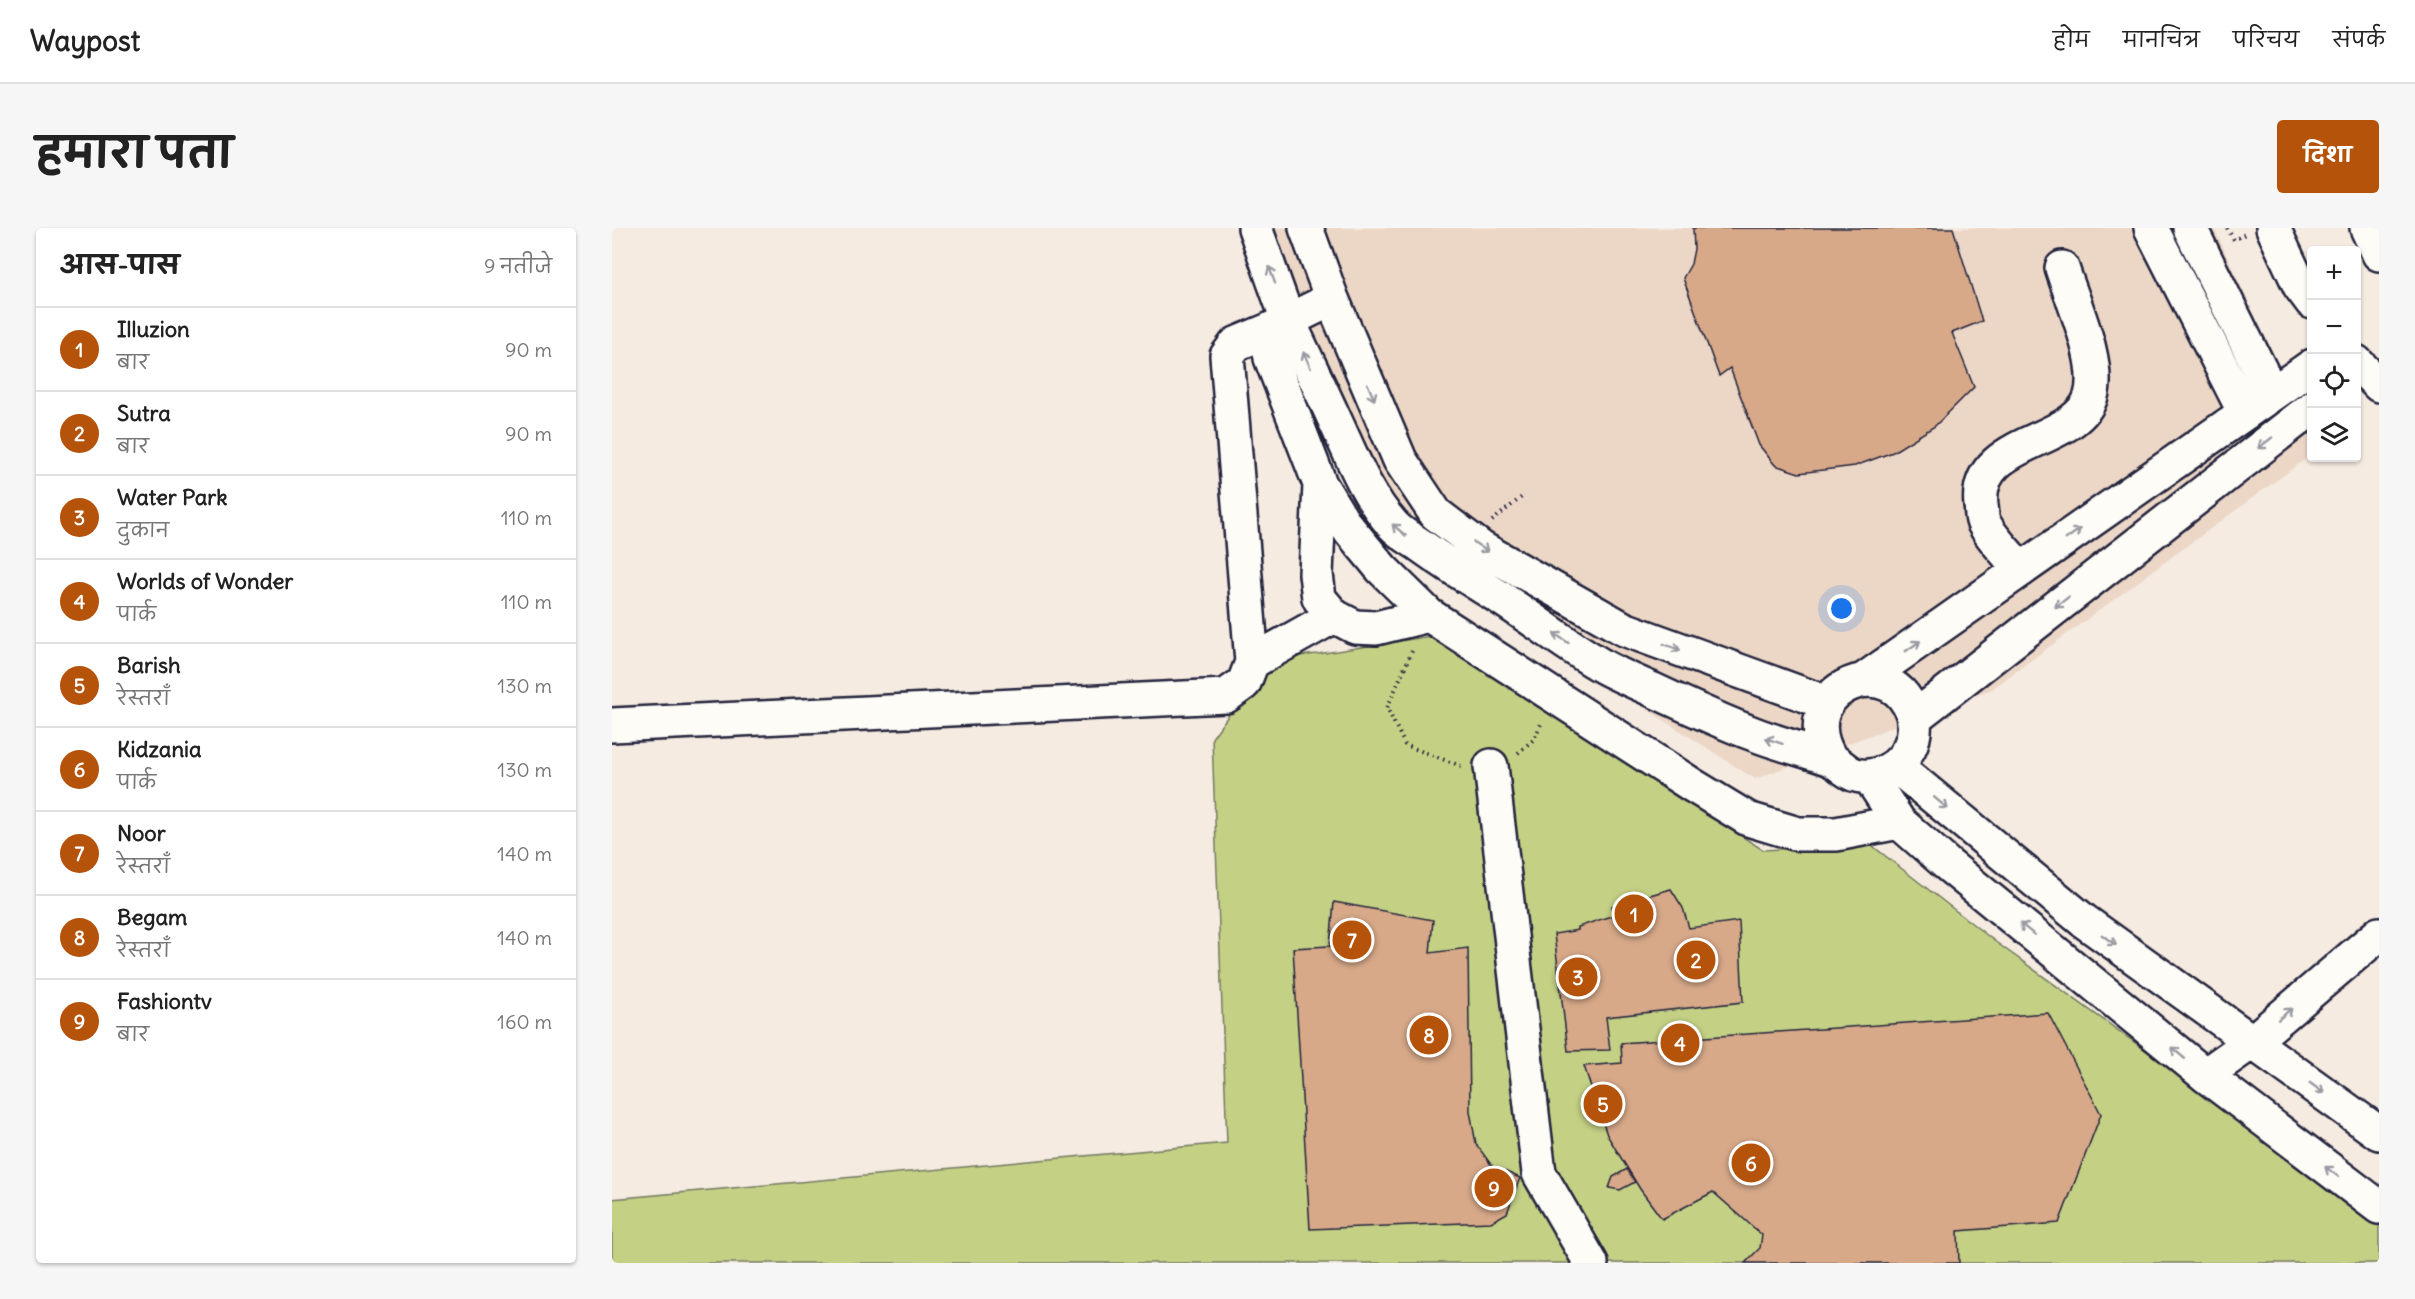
<!DOCTYPE html>
<html lang="hi">
<meta charset="utf-8">
<style>
:root{--surface:#fff;--page:#f6f6f6;--text:#222;--muted:#767676;--line:#e0e0e0;--accent:#b45309}
body{margin:0;font-family:Delius,"Playpen Sans Deva",sans-serif;background:var(--page);color:var(--text)}
.controls{position:absolute;right:18px;top:18px;display:grid;overflow:hidden;border-radius:6px;box-shadow:0 2px 4px #0004}
.controls button{width:54px;height:54px;display:grid;place-items:center;padding:0;border:0;border-bottom:2px solid var(--line);background:var(--surface);color:var(--text);font:30px sans-serif}
.you{position:absolute;left:1230px;top:381px;width:21px;height:21px;margin:-15px;border:4px solid #fff;border-radius:50%;background:#1a73e8;box-shadow:0 0 0 9px #1a73e833}
.badge{display:grid;place-items:center;width:39px;height:39px;border-radius:50%;background:var(--accent);color:#fff;font-size:20px;font-weight:700}
.pin{position:absolute;translate:-50% -50%;border:3px solid #fff;box-shadow:0 2px 6px #0006}
.list{margin:0;padding:0;list-style:none}
h2{display:flex;justify-content:space-between;align-items:center;height:78px;margin:0;padding:0 24px;font-size:26px}
h2 small{font-size:20px;font-weight:400;color:var(--muted)}
.list li{display:grid;grid-template-columns:39px 1fr auto;gap:18px;align-items:center;box-sizing:border-box;height:84px;padding:0 24px;border-top:2px solid var(--line)}
.list b{display:block;font-size:22px;white-space:nowrap}
.list p{margin:0;font-size:20px;white-space:nowrap;color:var(--muted)}
.list em{font-size:20px;font-style:normal;color:var(--muted)}
.icon{flex:none;width:33px;height:33px;fill:none;stroke:currentColor;stroke-width:2;stroke-linecap:round;stroke-linejoin:round}
.map{position:relative;flex:none;width:1767px;height:1035px;overflow:hidden;border-radius:6px}
header{display:flex;align-items:center;gap:36px;box-sizing:border-box;height:84px;padding:0 30px;background:var(--surface);border-bottom:2px solid var(--line)}
header strong{font-size:28px}
nav{display:flex;gap:33px;margin-inline-start:auto;font-size:21px}
.intro{display:flex;align-items:center;justify-content:space-between;box-sizing:border-box;height:144px;padding:0 36px}
h1{margin:0;font-size:42px}
.button{padding:15px 27px;border-radius:6px;background:var(--accent);color:#fff;font-size:21px;font-weight:700}
main{display:flex;gap:36px;padding:0 36px}
aside{flex:1;background:var(--surface);border-radius:6px;box-shadow:0 2px 4px #0004}
.map>svg:first-child{display:block}
</style>
<header>
<strong>Waypost</strong>
<nav><a>होम</a><a>मानचित्र</a><a>परिचय</a><a>संपर्क</a></nav>
</header>
<div class="intro"><h1>हमारा पता</h1><a class="button">दिशा</a></div>
<main>
<aside>
<h2>आस-पास<small>9 नतीजे</small></h2>
<ul class="list">
<li><span class="badge">1</span><div><b>Illuzion</b><p>बार</p></div><em>90 m</em></li>
<li><span class="badge">2</span><div><b>Sutra</b><p>बार</p></div><em>90 m</em></li>
<li><span class="badge">3</span><div><b>Water Park</b><p>दुकान</p></div><em>110 m</em></li>
<li><span class="badge">4</span><div><b>Worlds of Wonder</b><p>पार्क</p></div><em>110 m</em></li>
<li><span class="badge">5</span><div><b>Barish</b><p>रेस्तराँ</p></div><em>130 m</em></li>
<li><span class="badge">6</span><div><b>Kidzania</b><p>पार्क</p></div><em>130 m</em></li>
<li><span class="badge">7</span><div><b>Noor</b><p>रेस्तराँ</p></div><em>140 m</em></li>
<li><span class="badge">8</span><div><b>Begam</b><p>रेस्तराँ</p></div><em>140 m</em></li>
<li><span class="badge">9</span><div><b>Fashiontv</b><p>बार</p></div><em>160 m</em></li>
</ul>
</aside>
<div class="map">
<svg width="1767" height="1035" viewBox="0 0 1767 1035">
<rect width="100%" height="100%" fill="#f5ebe1"/>
<filter id="ink" filterUnits="userSpaceOnUse"><feTurbulence type="fractalNoise" baseFrequency=".0167" numOctaves="2"/><feDisplacementMap in="SourceGraphic" scale="12" xChannelSelector="R" yChannelSelector="G"/><feConvolveMatrix kernelMatrix="1 2 1 2 8 2 1 2 1" color-interpolation-filters="sRGB"/></filter>
<g filter="url(#ink)">
<path fill="#ecd7c7" d="M635 0H1602L1667 140 1699 179V227L1380 461 1143 551 770 311 734 263Z"/>
<path fill="#c4d185" stroke="#737a60" stroke-width="1.5" d="M820 408 1151 622 1258 616 1385 715 1767 991V1035H0V971L615 915 600 510 657 431 706 426Z"/>
<path fill="#d7a989" stroke="#22223b" stroke-width="1.5" d="M1081 0H1341L1370 93 1340 105 1362 159 1323 198 1281 224 1243 238 1187 245 1163 237 1147 217 1118 140 1107 148 1071 50 1079 36 1082 21Z
M1059 661 1071 680 1077 700 1127 693 1131 774 994 789 998 822 956 823 942 706 966 702V699L1002 687 1000 678Z
M722 674 821 692 818 725 856 720 858 883 864 916 880 938 908 950 895 985 879 994 698 1001 681 720 718 718Z
M1436 785 1489 886 1447 995 1346 1003 1347 1035H1133L1148 1020 1150 1007 1101 964 1050 991 1028 961 995 907 972 838 1010 835 1009 815Z
M1015 941 1023 954 1008 962 997 960 1001 949Z"/>
<g fill="none" stroke-linecap="round" stroke-linejoin="round">
<g stroke="#22223b" stroke-width="38">
<path id="minor" d="M643 0C655 32 665 65 678 96 692 127 707 157 721 188 739 226 753 266 781 297 788 305 799 311 808 317 833 335 858 351 884 367 920 390 955 418 992 439 1007 447 1023 454 1039 461 1073 477 1107 493 1142 506 1165 515 1189 521 1213 529 1233 535 1234 553 1263 547 1294 540 1312 505 1297 477 1269 423 1179 465 1218 530
M694 0 720 71 788 232 824 286 869 320 1012 401 1215 475
M1539 0 1633 185
M1578 0 1660 166
M720 71 655 103 659 130 708 256 704 346 707 370 722 388 743 399 764 400 817 387 1080 557 1136 591 1186 606H1224L1287 594
M708 256 731 294 770 341 817 387
M1409 342C1398 328 1379 310 1372 295 1369 290 1370 282 1369 277 1361 210 1465 217 1479 168 1489 134 1461 75 1450 40
M640 434 722 388
M1253 451 1700 138
M1302 490 1700 180
M0 497 614 468 632 455 640 434 615 128 624 116 655 103
M879 538 927 945 979 1035
M1284 538 1472 693 1767 905
M1257 548 1287 594 1335 636 1593 847 1767 979
M1593 847 1641 813 1767 706"/>
</g>
<g stroke="#22223b" stroke-width="38">
<path id="major" d="M1661 0 1688 58 1700 74
M1755 0 1767 26
M1744 134 1767 157"/>
</g>
<path stroke="#22223b" stroke-width="4" stroke-dasharray="1.5 4.5" stroke-linecap="butt" d="M1615 0 1622 12 1633 6
M880 293 911 268
M800 423 775 480 793 517 849 538
M906 525 922 511 929 496"/>
<use href="#minor" stroke="#fdfcf7" stroke-width="33"/>
<use href="#major" stroke="#fdfcf7" stroke-width="33"/>
</g>
<defs><path id="oneway-shaft" d="M-6 0H5M1.5-3L5.5 0L1.5 3" fill="none" stroke-width="1.6" stroke-linecap="round" stroke-linejoin="round" transform="scale(1.5)"/></defs>
<g stroke="#9a9aa2">
<use href="#oneway-shaft" transform="translate(660 47) rotate(-110)"/>
<use href="#oneway-shaft" transform="translate(695 132) rotate(-115)"/>
<use href="#oneway-shaft" transform="translate(759 164) rotate(67)"/>
<use href="#oneway-shaft" transform="translate(1653 215) rotate(142)"/>
<use href="#oneway-shaft" transform="translate(787 302) rotate(-140)"/>
<use href="#oneway-shaft" transform="translate(1461 306) rotate(-35)"/>
<use href="#oneway-shaft" transform="translate(869 319) rotate(34)"/>
<use href="#oneway-shaft" transform="translate(1450 374) rotate(142)"/>
<use href="#oneway-shaft" transform="translate(949 410) rotate(-146)"/>
<use href="#oneway-shaft" transform="translate(1301 418) rotate(-35)"/>
<use href="#oneway-shaft" transform="translate(1060 419) rotate(20)"/>
<use href="#oneway-shaft" transform="translate(1162 513) rotate(-162)"/>
<use href="#oneway-shaft" transform="translate(1329 575) rotate(40)"/>
<use href="#oneway-shaft" transform="translate(1415 701) rotate(-141)"/>
<use href="#oneway-shaft" transform="translate(1497 712) rotate(36)"/>
<use href="#oneway-shaft" transform="translate(1673 786) rotate(-40)"/>
<use href="#oneway-shaft" transform="translate(1566 825) rotate(-140)"/>
<use href="#oneway-shaft" transform="translate(1705 860) rotate(36)"/>
<use href="#oneway-shaft" transform="translate(1720 944) rotate(-143)"/>
</g>
</g>
</svg>
<div class="controls">
<button>+</button>
<button>−</button>
<button><svg class="icon" aria-label="locate" viewBox="0 0 24 24"><circle cx="12" cy="12" r="6"/><path d="M12 2v4M12 18v4M2 12h4M18 12h4"/></svg></button>
<button><svg class="icon" aria-label="layers" viewBox="0 0 24 24"><path d="M12 4l9 5-9 5-9-5zM3 14l9 5 9-5"/></svg></button>
</div>
<div class="you"></div>
<div class="pin badge" style="left:1022px;top:686px">1</div>
<div class="pin badge" style="left:1084px;top:732px">2</div>
<div class="pin badge" style="left:966px;top:749px">3</div>
<div class="pin badge" style="left:1068px;top:815px">4</div>
<div class="pin badge" style="left:991px;top:876px">5</div>
<div class="pin badge" style="left:1139px;top:935px">6</div>
<div class="pin badge" style="left:740px;top:712px">7</div>
<div class="pin badge" style="left:817px;top:807px">8</div>
<div class="pin badge" style="left:882px;top:960px">9</div>
</div>
</main>
